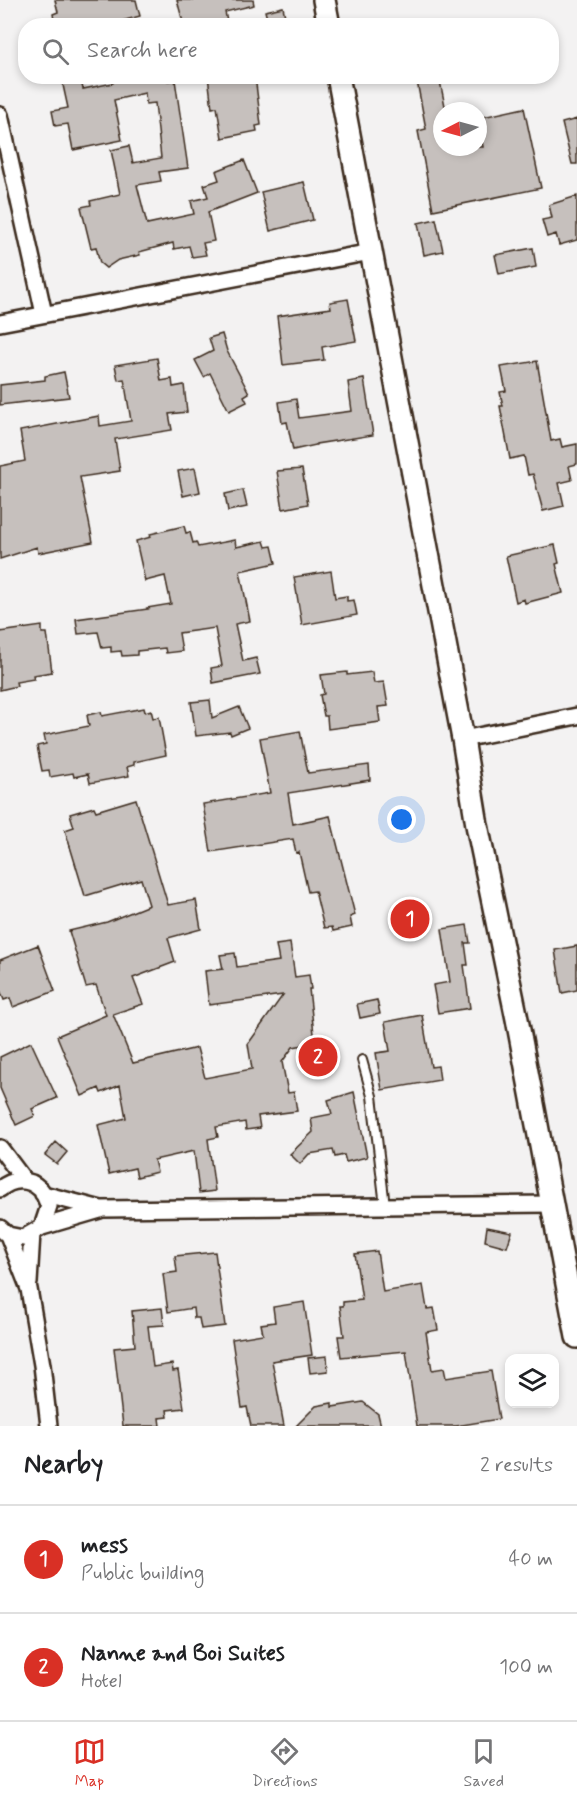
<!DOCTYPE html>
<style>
:root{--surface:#fff;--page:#f6f6f6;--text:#202124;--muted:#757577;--line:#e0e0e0;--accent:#d93025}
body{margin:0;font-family:Mynerve,sans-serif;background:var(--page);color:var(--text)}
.controls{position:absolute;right:18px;bottom:18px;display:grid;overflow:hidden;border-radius:12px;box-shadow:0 3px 9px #0003}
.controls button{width:54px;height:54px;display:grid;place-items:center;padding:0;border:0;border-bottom:2px solid var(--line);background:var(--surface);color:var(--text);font:30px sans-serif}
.compass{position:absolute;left:433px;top:102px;width:54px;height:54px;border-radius:50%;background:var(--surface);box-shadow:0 3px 9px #0003;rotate:264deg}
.you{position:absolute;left:402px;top:820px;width:21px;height:21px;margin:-15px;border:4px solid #fff;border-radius:50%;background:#1a73e8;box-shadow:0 0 0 9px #1a73e833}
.badge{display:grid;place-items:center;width:39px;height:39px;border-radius:50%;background:var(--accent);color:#fff;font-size:20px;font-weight:700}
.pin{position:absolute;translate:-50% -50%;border:3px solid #fff;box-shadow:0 2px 6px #0006}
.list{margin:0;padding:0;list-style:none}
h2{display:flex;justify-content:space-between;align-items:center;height:78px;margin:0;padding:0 24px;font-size:26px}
h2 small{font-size:20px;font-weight:400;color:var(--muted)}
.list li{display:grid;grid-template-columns:39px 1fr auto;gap:18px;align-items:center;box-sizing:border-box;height:108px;padding:0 24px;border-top:2px solid var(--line)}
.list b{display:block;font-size:22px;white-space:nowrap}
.list p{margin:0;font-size:20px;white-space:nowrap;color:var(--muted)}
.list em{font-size:20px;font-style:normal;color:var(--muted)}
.icon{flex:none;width:33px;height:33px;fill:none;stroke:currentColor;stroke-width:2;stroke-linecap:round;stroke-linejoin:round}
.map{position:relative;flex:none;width:577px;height:1426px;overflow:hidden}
.search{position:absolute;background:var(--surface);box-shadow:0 3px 9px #0003;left:18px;right:18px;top:18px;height:66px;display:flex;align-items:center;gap:15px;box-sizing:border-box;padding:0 21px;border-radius:24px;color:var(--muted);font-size:22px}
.sheet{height:294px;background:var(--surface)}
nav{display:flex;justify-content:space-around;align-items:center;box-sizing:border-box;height:84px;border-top:2px solid var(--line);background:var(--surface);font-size:16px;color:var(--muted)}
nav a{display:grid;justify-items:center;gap:3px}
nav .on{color:var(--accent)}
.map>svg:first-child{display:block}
</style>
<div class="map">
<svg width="577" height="1426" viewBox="0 0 577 1426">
<rect width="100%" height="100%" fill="#f3f2f2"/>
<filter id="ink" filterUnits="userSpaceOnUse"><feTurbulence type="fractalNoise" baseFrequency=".0167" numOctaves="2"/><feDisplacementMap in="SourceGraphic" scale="12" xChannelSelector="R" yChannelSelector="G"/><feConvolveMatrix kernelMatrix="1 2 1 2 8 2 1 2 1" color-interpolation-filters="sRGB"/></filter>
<g filter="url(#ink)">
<path fill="#c6c0bd" stroke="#3b2a1e" stroke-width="1.5" d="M55 0H136L140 16 104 26H55L53 14 58 12Z
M177 0H253L254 5 225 12 228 26H184Z
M283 7 287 26H269L265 11Z
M61 76H80L83 89 113 83 112 76H167L168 81 175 80 188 168 159 172 161 181 137 185 147 224 194 214 191 201 208 197 204 185 219 180 216 171 244 160 257 193 208 212 214 241 203 243 206 255 192 257 189 246 174 249 173 243 139 252 140 255 118 260 106 268 100 263 96 247 91 248 81 207 91 205 90 201 120 194 111 150 129 146 133 163 161 158 155 103 146 104 145 93 114 100 122 140 73 150 68 124 55 126 52 111 68 108Z
M208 76H255L261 125 256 126 257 131 222 138 217 107 212 108Z
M416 76H439L446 111H442V147H483L478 118 524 108 541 188 433 210 418 131 426 129Z
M577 119V164H572L562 123Z
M304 182 313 220 270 231 261 192Z
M577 196V240L559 245 556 234 547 237 542 220 552 218 549 205Z
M436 219 443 251 424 255 418 223Z
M533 248 536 267 499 274 495 255Z
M348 299 356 341 322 347 324 360 283 365 277 316 331 308 330 302Z
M222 334 227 351 249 393 244 396 247 402 229 411 210 373 204 377 195 360 213 351 209 338Z
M157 358 161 381 172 379 173 387 184 385 187 412 169 414 172 430 115 439 120 471 80 477 93 542 38 553 37 547 0 559V466L25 461 20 431 99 416 100 426 131 421 124 379 118 380 115 365Z
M537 361 551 441 560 439 562 447 577 444V464L569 466 572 480 559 483 564 506 543 511 533 474 528 475 524 456 510 459 500 406H503L500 392 506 391 501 367Z
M64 372 69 397 0 405V385L45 380V376Z
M364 379 373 435 316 444V445L293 450 287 422 282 423 279 402 296 399 299 418 352 411 348 382Z
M195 468 200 492 183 496 178 471Z
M302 469 308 504 283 509 277 471Z
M243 490 247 507 228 511 225 494Z
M184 526 186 533 190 532 193 543 196 542 198 547 235 540 236 547 264 541 266 547 272 546 276 563 240 571 250 621 235 624 243 661 256 658 260 674 213 683 211 668 222 666 215 628 179 633 182 651 166 653 165 648 137 651V655L122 656 121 651 111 652V647L102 648 98 632 78 634 76 619 148 609 147 608 171 604 165 576 145 581 136 541 151 537 150 534Z
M555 545 559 563 556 564 563 593 525 603 524 599 516 602 506 556Z
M331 571 335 598 347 596V601L354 600 357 615 302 625 294 577Z
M42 626V633H47L52 672 33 675 34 679 16 682 17 686 0 690V632Z
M347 672V675L372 672 374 683 384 682 388 706 378 707 380 722 328 729 327 716H324L320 695 324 694 321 675Z
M210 700 212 718 239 707 248 728 231 735 230 732 196 736 191 702Z
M144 708 145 712 151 710 153 718 159 717 166 755 134 762V765L127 767 129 776 90 783 88 774 74 777 73 773 50 777 49 770 42 771 37 746 46 744 44 735 89 726 87 715 101 712 102 716Z
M300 731 308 773 369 765 370 780 288 793 293 824 330 816 355 915 350 917 352 927 333 931 332 927 324 928 315 891 308 892 299 852 296 853 293 839 211 852 203 804 270 793 260 738Z
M136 799 168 905 196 900 201 929 168 938 175 962 133 978 143 1004 113 1014 133 1063 197 1048 205 1078 252 1069 248 1044 283 995 209 1005 205 971 223 969 220 955 235 953 237 967 279 961 276 945 290 943 295 977 309 975 311 989H309L315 1043 293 1047 282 1062 288 1093 294 1092 297 1111 258 1116 260 1128 246 1130 245 1122 216 1127 218 1137 208 1139 215 1191 199 1193 194 1151 154 1160 157 1172 137 1177 135 1168 109 1174 98 1125 126 1118 120 1085 101 1093 99 1088 82 1096 57 1036 106 1015 96 985 86 987 69 931 107 922 149 905 141 879 85 896 65 830 74 827 70 814 94 807 96 811Z
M467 925 470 943H465L468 965H464L470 1008 438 1013 433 985 450 982 442 929Z
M38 945 55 991 13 1007 10 998 4 1000 0 990V960Z
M577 946V990L562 993 555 950Z
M377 1000 380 1014 360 1018 357 1004Z
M422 1015 431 1067 438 1066 440 1080 382 1090 376 1053 390 1051 385 1022Z
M31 1042 57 1098 32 1109 35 1116 16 1125 0 1088V1057Z
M354 1092 367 1157 346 1162 344 1155 335 1157 333 1150 309 1154 300 1164 290 1154 313 1132 311 1118 332 1114 328 1100Z
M56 1142 67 1152 57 1164 45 1155Z
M487 1227 512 1232 507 1247 485 1241Z
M377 1251 383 1292 423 1285 427 1309 434 1308 438 1330 426 1332 432 1370 444 1368 446 1378 491 1371 499 1419 456 1426H417L406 1351 341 1357 338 1336H344L340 1306H343V1302L362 1300 355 1254Z
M215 1252 225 1326 201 1329 199 1318H194L193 1308 168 1312 163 1274 177 1272 175 1256Z
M304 1302 312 1355 272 1361 284 1426H251L247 1407 242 1408 232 1339 263 1334 261 1324 275 1322 273 1307Z
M162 1308 164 1325 148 1326 153 1367 172 1364 173 1371 178 1370 184 1408 167 1410 168 1417 159 1418 160 1426H123L114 1348 135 1346 132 1311Z
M327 1356 328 1371 310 1373 308 1358Z
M363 1402 378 1414 381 1426H296L316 1406 332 1403V1407Z"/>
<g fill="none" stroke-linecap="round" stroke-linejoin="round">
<g stroke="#3b2a1e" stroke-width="12">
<path id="lane" d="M362 1060 372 1096 385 1206"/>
</g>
<g stroke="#3b2a1e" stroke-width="20">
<path id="street" d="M0 115 44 314
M0 323 371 252
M463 739 577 716
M0 1148 24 1180
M0 1189C12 1179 28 1177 40 1189 44 1192 46 1201 49 1206L42 1227 23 1238 8 1235
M43 1194 101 1209 552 1204
M42 1227 100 1210
M0 1228 8 1235 29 1289 42 1365 49 1426
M29 1283 32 1233"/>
</g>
<g stroke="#3b2a1e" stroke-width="26">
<path id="secondary" d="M324 0 329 26
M338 76 463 739 477 825 517 1019 577 1337"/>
</g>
<use href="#lane" stroke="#fff" stroke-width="8"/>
<use href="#street" stroke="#fff" stroke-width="15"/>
<use href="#secondary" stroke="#fff" stroke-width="21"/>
</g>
</g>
</svg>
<div class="controls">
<button><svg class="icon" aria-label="layers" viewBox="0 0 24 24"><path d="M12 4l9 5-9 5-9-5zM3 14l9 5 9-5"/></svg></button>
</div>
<svg class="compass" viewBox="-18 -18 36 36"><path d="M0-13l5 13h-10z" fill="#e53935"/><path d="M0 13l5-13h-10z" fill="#757577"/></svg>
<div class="you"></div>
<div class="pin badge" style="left:410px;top:919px">1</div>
<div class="pin badge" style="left:318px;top:1057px">2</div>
<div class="search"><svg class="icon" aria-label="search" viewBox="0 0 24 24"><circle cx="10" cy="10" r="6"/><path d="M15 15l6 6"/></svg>Search here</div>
</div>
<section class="sheet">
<h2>Nearby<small>2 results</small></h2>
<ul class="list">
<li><span class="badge">1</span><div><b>mess</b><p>Public building</p></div><em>40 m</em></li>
<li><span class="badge">2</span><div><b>Nanne and Boi Suites</b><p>Hotel</p></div><em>100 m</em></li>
</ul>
</section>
<nav>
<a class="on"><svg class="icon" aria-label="map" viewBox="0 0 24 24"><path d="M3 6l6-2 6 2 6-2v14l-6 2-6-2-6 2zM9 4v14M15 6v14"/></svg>Map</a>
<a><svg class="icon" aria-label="directions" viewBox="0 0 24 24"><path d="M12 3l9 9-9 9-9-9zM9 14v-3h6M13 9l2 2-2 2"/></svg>Directions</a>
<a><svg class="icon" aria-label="saved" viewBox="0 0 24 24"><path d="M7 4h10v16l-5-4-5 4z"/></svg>Saved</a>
</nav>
